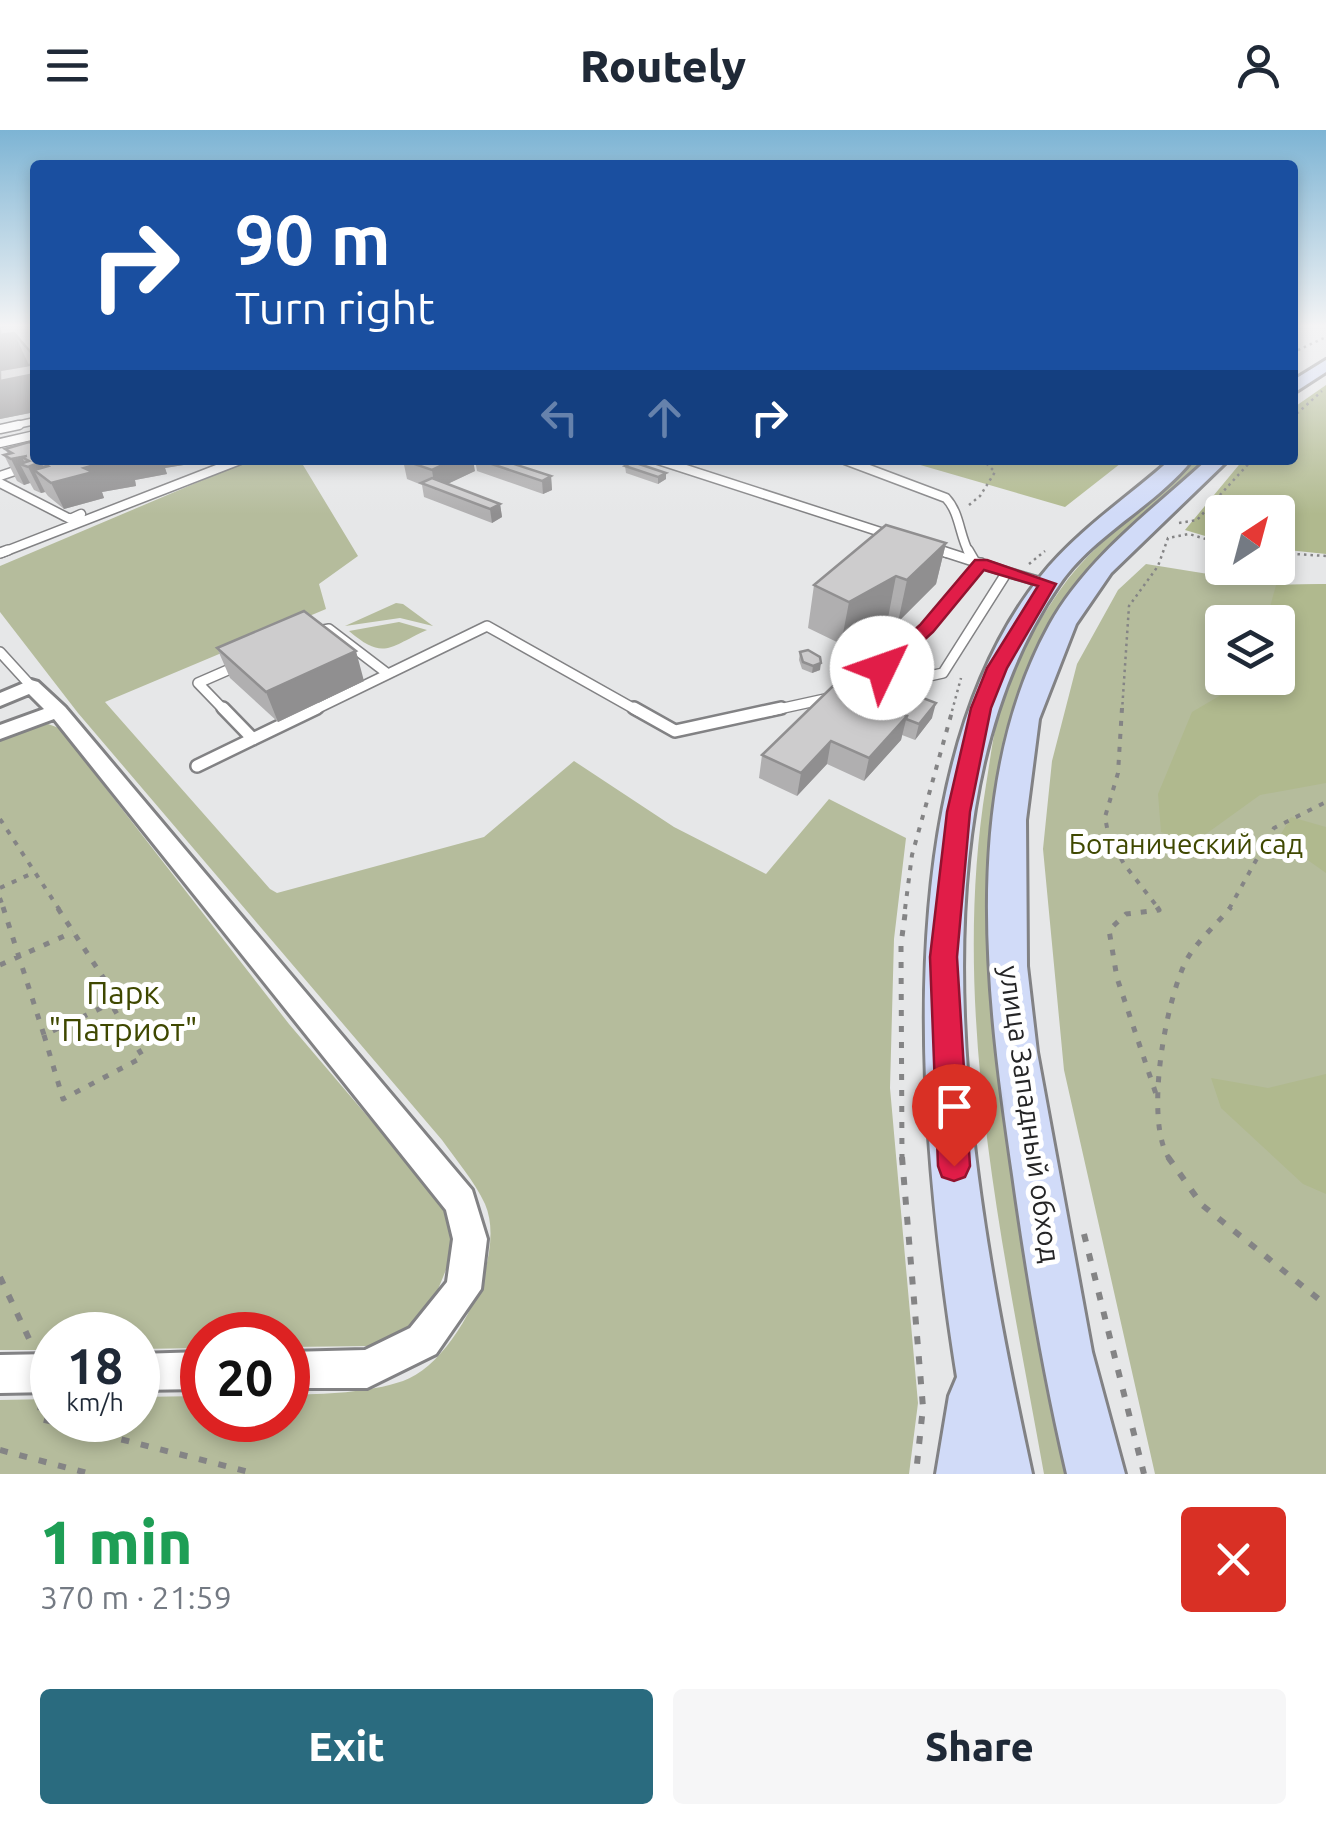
<!DOCTYPE html>
<html lang="en">
<head>
<meta charset="utf-8">
<style>
  :root { --surface:#fff; --page:#f6f6f7; --text:#1f2937; --muted:#747a83; --accent:#2a6b7f }
  body { margin:0; font-family:Ubuntu,sans-serif; background:var(--page); color:var(--text); height:100vh; display:flex; flex-direction:column; font-size:38px; white-space:nowrap }
  * { box-sizing:border-box; margin:0 }
  p { font-size:32px; color:var(--muted) }
  .icon { flex:none; width:55px; height:55px; fill:none; stroke:currentColor; stroke-width:2; stroke-linecap:round; stroke-linejoin:round }
  .map { position:relative; height:1344px; overflow:hidden }
  .drawer { display:flex; flex-direction:column; background:var(--surface); flex:1 }
  .drawer>* { flex:none }
  .hud { position:absolute; left:30px; top:30px; width:1268px; height:305px; border-radius:10px; box-shadow:0 5px 15px #0003; background:#1a4fa0; color:#fff; overflow:hidden }
  .needle { width:65px; rotate:36deg }
  .controls { position:absolute; left:1205px; top:365px; display:grid; gap:20px }
  .controls a { display:grid; place-items:center; width:90px; height:90px; border-radius:10px; background:var(--surface); box-shadow:0 5px 15px #0003; font-size:50px }
  .speed { position:absolute; left:30px; top:1182px; display:flex; gap:20px; font-size:50px; font-weight:700; text-align:center }
  .speed>* { display:grid; place-content:center; width:130px; height:130px; border-radius:50%; background:var(--surface); box-shadow:0 5px 15px #0003; line-height:1 }
  .speed small { font-size:25px; font-weight:400 }
  .speed .limit { border:15px solid #d22; background:#fff; color:#111 }
  .pin { position:absolute; display:grid; place-items:center; width:85px; height:85px; color:#fff; margin:-102px -42px; border-radius:50% 50% 50% 0; rotate:-45deg; box-shadow:0 0 10px #0007 }
  .pin .icon { rotate:45deg }
  .me { position:absolute; width:110px; margin:-55px; rotate:48deg; stroke-linejoin:round; filter:drop-shadow(0 0 8px #0008) }
  .turn { display:flex; align-items:center; gap:35px; height:210px; padding:0 40px; font-size:45px }
  .turn .icon { width:130px; height:130px; stroke-width:2.5 }
  .turn b { display:block; font-size:70px; line-height:85px }
  .lanes { display:flex; align-items:center; height:95px; padding:0 40px; background:#0003; justify-content:center; gap:50px; direction:ltr }
  .lanes .off { opacity:.35 }
  .round { display:grid; place-items:center; flex:none; width:105px; height:105px; border-radius:10px; background:var(--page) }
  .head { display:flex; align-items:center; justify-content:space-between; height:170px; padding:0 40px }
  h1 { font-size:60px; font-weight:800; line-height:75px; color:#1e9e55 }
  .cta { display:flex; gap:20px; margin-top:auto; padding:20px 40px }
  .cta a { flex:1; height:115px; border-radius:10px; background:var(--accent); color:#fff; font-size:40px; font-weight:800; line-height:115px; text-align:center }
  .cta a+a { background:var(--page); color:var(--text) }
  header { display:flex; justify-content:space-between; align-items:center; height:130px; padding:0 40px; background:var(--surface); font-size:45px; font-weight:800 }
  .map>svg:first-child { display:block }
  .green { fill:#b5bc9c; fill-rule:evenodd }
  .forest { fill:#b0b98e }
  .lines { fill:none; stroke-linecap:round; stroke-linejoin:round }
  .lane-far3-casing { stroke:#828284; stroke-width:9 }
  .lane-far2-casing { stroke:#828284; stroke-width:11 }
  .lane-far1-casing { stroke:#828284; stroke-width:12 }
  .lane-casing { stroke:#828284; stroke-width:16 }
  .street-casing { stroke:#828284; stroke-width:6 }
  .secondary-casing { stroke:#828284; stroke-width:6 }
  .path-far3 { stroke:#848485; stroke-width:2.5; stroke-dasharray:2.5 4; stroke-linecap:butt }
  .path-far2 { stroke:#848485; stroke-width:4; stroke-dasharray:5 8; stroke-linecap:butt }
  .path-far1 { stroke:#848485; stroke-width:5; stroke-dasharray:6 10; stroke-linecap:butt }
  .path { stroke:#848485; stroke-width:6; stroke-dasharray:8 12; stroke-linecap:butt }
  .lane-far3 { stroke:#fff; stroke-width:6 }
  .lane-far2 { stroke:#fff; stroke-width:8 }
  .lane-far1 { stroke:#fff; stroke-width:9 }
  .lane { stroke:#fff; stroke-width:11 }
  .street { fill:#fff; fill-rule:evenodd }
  .secondary { fill:#d1dbf8; fill-rule:evenodd }
  .wall { fill:#b0afb0 }
  .shaded-wall { fill:#908f90 }
  .building { fill:#cdcccd; stroke:#908f90; stroke-width:2.5 }
  .route { fill:#e11d48; stroke:#92132f; stroke-width:2.5 }
  .labels { text-anchor:middle; stroke-width:10; stroke-linejoin:round; paint-order:stroke }
  .park-label { font-size:28px; fill:#3f4800; stroke:#fff }
  .street-label { font-size:28px; fill:#252526; stroke:#fff }
  .near-park-label { font-size:32px; fill:#3f4800; stroke:#fff }
</style>
</head>
<body>
<header><svg class="icon" aria-label="menu" viewBox="0 0 24 24"><path d="M4 6h16M4 12h16M4 18h16"/></svg>Routely<svg class="icon" aria-label="person" viewBox="0 0 24 24"><circle cx="12" cy="8" r="4"/><path d="M4 21q1-7 8-7t8 7"/></svg></header>
<div class="map">
<svg width="1326" height="1344" viewBox="0 0 1326 1344">
  <rect width="100%" height="100%" fill="#e6e7e8"/>
  <path class="green" d="M 250,330 L 300,330 L 358,426 L 319,454 L 326,479 L 105,572 L 270,759 L 277,763 L 484,707 L 574,631 L 674,697 L 766,744 L 829,669 L 906,708 L 894,809 L 890,958 L 918,1273 L 909,1344 L 0,1344 L 0,1270 L 52,1269 L 52,1290 L 138,1290 L 138,1267 L 202,1266 L 202,1290 L 288,1290 L 288,1265 C 324,1264 368,1263 403,1251 C 455,1233 508,1126 485,1074 C 475,1052 456,1030 442,1010 L 78,583 L 0,482 L 0,436 Z
    M 1197,330 L 1206,330 C 1153,382 1093,424 1054,488 C 963,634 985,830 1006,992 C 1022,1110 1045,1227 1067,1344 L 1044,1344 C 1004,1120 949,882 986,655 C 990,631 993,605 999,581 C 1012,538 1035,496 1060,460 C 1096,408 1153,373 1197,330 Z
    M 1146,434 L 1276,455 L 1326,454 L 1326,1344 L 1155,1344 L 1064,940 L 1043,719 L 1052,631 L 1077,534 L 1118,460 ZM 1222,492 L 1278,492 L 1278,548 L 1222,548 Z
    M 396,473 L 403,474 L 433,496 L 400,488 L 345,496 Z
    M 399,492 L 427,500 C 389,517 384,531 349,501 Z
    M 48,594 L 59,598 L 289,894 L 454,1088 L 450,1130 L 432,1174 L 406,1199 L 370,1216 L 288,1217 L 288,1205 L 202,1205 L 202,1218 L 138,1219 L 138,1205 L 52,1205 L 52,1220 L 0,1220 L 0,608 Z"/>
  <path class="forest" d="M 1326,255 L 1326,424 L 1278,419 L 1278,382 L 1222,382 L 1222,411 L 1185,400 L 1243,330 L 1292,330 L 1293,278 Z
    M 903,330 L 1125,330 L 1065,377 Z
    M 1326,454 L 1326,653 L 1260,665 L 1192,714 L 1161,702 L 1158,664 L 1192,582 L 1250,548 L 1278,548 L 1278,492 L 1266,492 L 1276,455 Z
    M 1291,687 L 1326,697 L 1326,743 L 1278,709 Z
    M 1326,944 L 1326,1064 L 1303,1054 L 1221,978 L 1211,948 L 1268,958 Z"/>
  <g class="lines">
    <defs>
      <path id="lane-far3" d="M 8,297 L 35,291"/>
      <path id="lane-far2" d="M 0,299 L 19,295
        M 0,313 L 35,305
        M 658,330 L 893,406
        M 845,330 L 946,368 C 960,383 959,404 969,423
        M 0,346 L 47,330
        M 0,353 L 70,389 L 81,384
        M 930,417 L 947,423
        M 1,423 L 240,330"/>
      <path id="lane-far1" d="M 939,420 L 1007,442
        M 968,420 L 975,432
        M 0,423 L 8,420
        M 313,502 L 329,499 L 388,544
        M 0,522 L 31,556
        M 902,551 L 881,538 L 883,534 L 926,499 L 981,433
        M 225,581 L 198,553 L 237,536
        M 312,581 L 487,496 L 638,581
        M 770,581 L 943,543 L 1007,442 L 1048,454"/>
      <path id="lane" d="M 223,578 L 253,609
        M 634,578 L 675,601 L 781,578
        M 197,636 L 317,578"/>
      <path id="street" d="M 31,550 L 38,552 L 65,577 L 472,1060 L 487,1109 L 481,1159 L 436,1224 L 367,1258 L 288,1258 L 288,1222 L 365,1220 L 410,1198 L 447,1152 L 453,1109 L 446,1080 L 54,589 L 0,609 L 0,595 L 44,579 L 29,564 L 0,576 L 0,563 Z
        M 202,1222 L 202,1259 L 138,1260 L 138,1224 Z
        M 52,1224 L 52,1262 L 0,1263 L 0,1225 Z"/>
      <path id="secondary" d="M 1326,230 L 1326,242 L 1292,264 L 1292,251 Z
        M 1170,330 L 1192,330 C 1154,377 1094,404 1059,455 C 898,688 976,1085 1032,1344 L 936,1344 L 949,1266 L 957,1247 C 920,1012 883,644 1041,446 C 1077,401 1127,368 1170,330 Z
        M 1207,330 L 1228,330 L 1111,443 L 1076,494 L 1039,589 L 1026,690 L 1027,836 L 1037,922 L 1092,1222 L 1125,1344 L 1067,1344 C 1044,1245 1027,1146 1013,1045 C 987,868 960,658 1050,494 C 1087,428 1152,380 1207,330 Z"/>
    </defs>
    <use href="#lane-far3" class="lane-far3-casing"/>
    <use href="#lane-far2" class="lane-far2-casing"/>
    <use href="#lane-far1" class="lane-far1-casing"/>
    <use href="#lane" class="lane-casing"/>
    <use href="#street" class="street-casing"/>
    <use href="#secondary" class="secondary-casing"/>
    <path class="path-far3" d="M 1292,223 L 1326,207
      M 1292,288 L 1322,261
      M 969,375 L 980,366 L 995,342 L 983,330
      M 1179,393 L 1197,390 L 1252,330
      M 1278,423 L 1326,426
      M 1029,434 L 1045,421
      M 952,581 L 961,548
      M 1122,581 L 1129,476 L 1158,436 L 1168,408 L 1189,404 L 1222,414"/>
    <path class="path-far2" d="M 1122,578 L 1118,643 L 1105,687 L 1109,708 L 1124,734 L 1159,779
      M 0,689 L 59,779
      M 0,758 L 35,742
      M 0,768 L 4,779
      M 905,779 L 912,725 L 953,578
      M 1229,779 L 1274,698 L 1326,672"/>
    <path class="path-far1" d="M 3,777 L 44,905 L 118,870 L 57,777
      M 1157,777 L 1159,780 L 1126,784 L 1109,800 L 1117,848 L 1157,967
      M 0,835 L 73,802
      M 44,905 L 63,969 L 143,927 L 111,874
      M 902,1030 L 901,814 L 906,777
      M 1170,1030 C 1143,992 1166,870 1186,831 C 1196,812 1217,794 1231,777"/>
    <path class="path" d="M 902,1027 L 923,1277 L 916,1344
      M 1168,1027 L 1202,1075 L 1326,1175
      M 1084,1104 L 1144,1344
      M 0,1147 L 31,1213
      M 40,1272 L 41,1289 L 257,1344
      M 0,1320 L 91,1344"/>
    <use href="#lane-far3" class="lane-far3"/>
    <use href="#lane-far2" class="lane-far2"/>
    <use href="#lane-far1" class="lane-far1"/>
    <use href="#lane" class="lane"/>
    <use href="#street" class="street"/>
    <use href="#secondary" class="secondary"/>
  </g>
  <path class="wall" d="M 0,196 L 35,196 L 35,282 L 0,289 Z
    M 5,319 L 35,330 L 195,330 L 196,333 L 165,338 L 167,344 L 135,350 L 136,356 L 102,362 L 104,368 L 64,379 L 48,366 L 45,362 L 41,363 L 34,360 L 30,353 L 24,355 L 17,351 L 4,325 L 8,324 Z
    M 403,330 L 475,341 L 447,354 L 500,374 L 502,387 L 492,393 L 424,367 L 422,355 L 407,349 Z
    M 475,330 L 502,330 L 551,346 L 552,360 L 543,364 L 477,341 Z
    M 625,336 L 666,343 L 666,349 L 658,354 L 626,343 Z
    M 946,413 L 936,454 L 898,492 L 888,488 L 841,514 L 808,498 L 814,455 Z
    M 217,518 L 364,551 L 278,592 L 230,548 Z
    M 800,522 L 820,540 L 812,543 L 802,539 L 799,530 Z
    M 886,578 L 932,588 L 915,610 L 902,605 L 901,610 L 864,651 L 827,634 L 797,666 L 759,648 L 762,625 Z"/>
  <path class="shaded-wall" d="M 0,196 L 14,203 L 29,235 L 0,240 Z
    M 35,244 L 35,282 L 0,289 L 0,251 Z
    M 27,326 L 41,332 L 51,352 L 34,340 L 45,362 L 41,363 L 28,337 L 29,331 L 22,327 L 27,337 L 20,334 L 30,353 L 24,355 L 11,329 Z
    M 119,330 L 195,330 L 196,333 L 165,338 L 167,344 L 135,350 L 136,356 L 102,362 L 104,368 L 64,379 L 51,353 L 84,338 Z
    M 453,330 L 473,330 L 475,341 L 435,360 L 432,340 Z
    M 666,343 L 666,349 L 658,354 L 658,347 Z
    M 551,346 L 552,360 L 543,364 L 542,351 Z
    M 500,374 L 502,387 L 492,393 L 490,379 Z
    M 946,413 L 936,454 L 898,492 L 907,450 Z
    M 896,446 L 888,488 L 841,514 L 849,472 Z
    M 356,521 L 364,551 L 278,592 L 266,562 Z
    M 821,533 L 820,540 L 812,543 L 813,536 Z
    M 936,573 L 932,588 L 915,610 L 919,594 Z
    M 907,586 L 901,610 L 864,651 L 869,628 Z
    M 831,611 L 827,634 L 797,666 L 801,643 Z"/>
  <path class="building" d="M 4,196 L 35,196 L 35,227 L 14,203 L 0,205 L 0,197 Z
    M 35,234 L 35,244 L 0,251 L 0,240 Z
    M 29,312 L 35,315 L 35,330 L 125,330 L 91,336 L 84,338 L 93,342 L 51,353 L 34,340 L 48,336 L 41,332 L 28,337 L 20,334 L 29,331 L 22,327 L 27,326 L 11,329 L 4,325 L 12,323 L 5,319 Z
    M 403,330 L 453,330 L 432,340 Z
    M 480,330 L 502,330 L 551,346 L 542,351 Z
    M 633,332 L 666,343 L 658,347 L 625,336 Z
    M 432,348 L 500,374 L 490,379 L 421,353 Z
    M 886,395 L 946,413 L 907,450 L 896,446 L 849,472 L 814,455 Z
    M 304,481 L 356,521 L 266,562 L 217,518 Z
    M 808,520 L 820,527 L 821,533 L 813,536 L 803,532 L 800,522 Z
    M 833,556 L 907,586 L 869,628 L 831,611 L 801,643 L 762,625 Z
    M 902,560 L 936,573 L 919,594 L 906,589 L 907,586 L 886,578 Z"/>
  <linearGradient id="sky" x2="0" y2="1"><stop stop-color="#7db4d4"/><stop offset="0.51" stop-color="#f4f4f5"/><stop offset="1" stop-color="#f4f4f5" stop-opacity="0"/></linearGradient>
  <rect width="1326" height="384" fill="url(#sky)"/>
  <path class="route" d="M 975,430 L 987,430 L 1056,454 L 1007,538 L 991,578 L 970,682 L 957,827 L 970,1036 L 965,1047 L 954,1051 L 942,1047 L 938,1036 L 930,827 L 947,682 L 971,578 L 987,538 L 1038,456 L 984,440 L 933,502 L 888,543 L 875,543 L 872,538 L 920,495 Z"/>
  <g class="labels">
    <g class="park-label">
      <text x="1186" y="724">Ботанический сад</text>
    </g>
    <g class="street-label">
      <text transform="translate(1030 984) rotate(82)" y="10">улица Западный обход</text>
    </g>
    <g class="near-park-label">
      <text x="123" y="874">Парк<tspan x="123" dy="37">"Патриот"</tspan></text>
    </g>
  </g>
</svg>
<div class="controls">
<a><svg class="needle" viewBox="-14 -14 28 28"><path d="M0-13l5 13h-10z" fill="#e53935"/><path d="M0 13l5-13h-10z" fill="#747a83"/></svg></a>
<a><svg class="icon" aria-label="layers" viewBox="0 0 24 24"><path d="M12 4l9 5-9 5-9-5zM3 14l9 5 9-5"/></svg></a>
</div>
<div class="speed"><div>18<small>km/h</small></div><div class="limit">20</div></div>
<div class="pin" style="left:954px;top:1036px;background:#d93025"><svg class="icon" aria-label="arrive" viewBox="0 0 24 24"><path d="M6 21V4h12l-3 4 3 4H6"/></svg></div>
<svg class="me" style="left:882px;top:538px" viewBox="-20 -20 40 40"><circle r="19" fill="#fff"/><path d="M0-13L10 11 0 6-10 11z" fill="#e11d48"/></svg>
<div class="hud">
<div class="turn"><svg class="icon" aria-label="right" viewBox="0 0 24 24"><path d="M7 20v-9h11M14 6l5 5-5 5"/></svg><div><b>90 m</b>Turn right</div></div>
<div class="lanes"><svg class="icon off" aria-label="left" viewBox="0 0 24 24"><path d="M17 20v-9H6M10 6l-5 5 5 5"/></svg><svg class="icon off" aria-label="ahead" viewBox="0 0 24 24"><path d="M12 20V5M6 11l6-6 6 6"/></svg><svg class="icon" aria-label="right" viewBox="0 0 24 24"><path d="M7 20v-9h11M14 6l5 5-5 5"/></svg></div>
</div>
</div>
<section class="drawer">
<div class="head"><div><h1>1 min</h1><p>370 m · 21:59</p></div><a class="round" style="background:#d93025;color:#fff"><svg class="icon" aria-label="close" viewBox="0 0 24 24"><path d="M6 6l12 12M18 6L6 18"/></svg></a></div>
<div class="cta"><a>Exit</a><a>Share</a></div>
</section>
</body>
</html>
